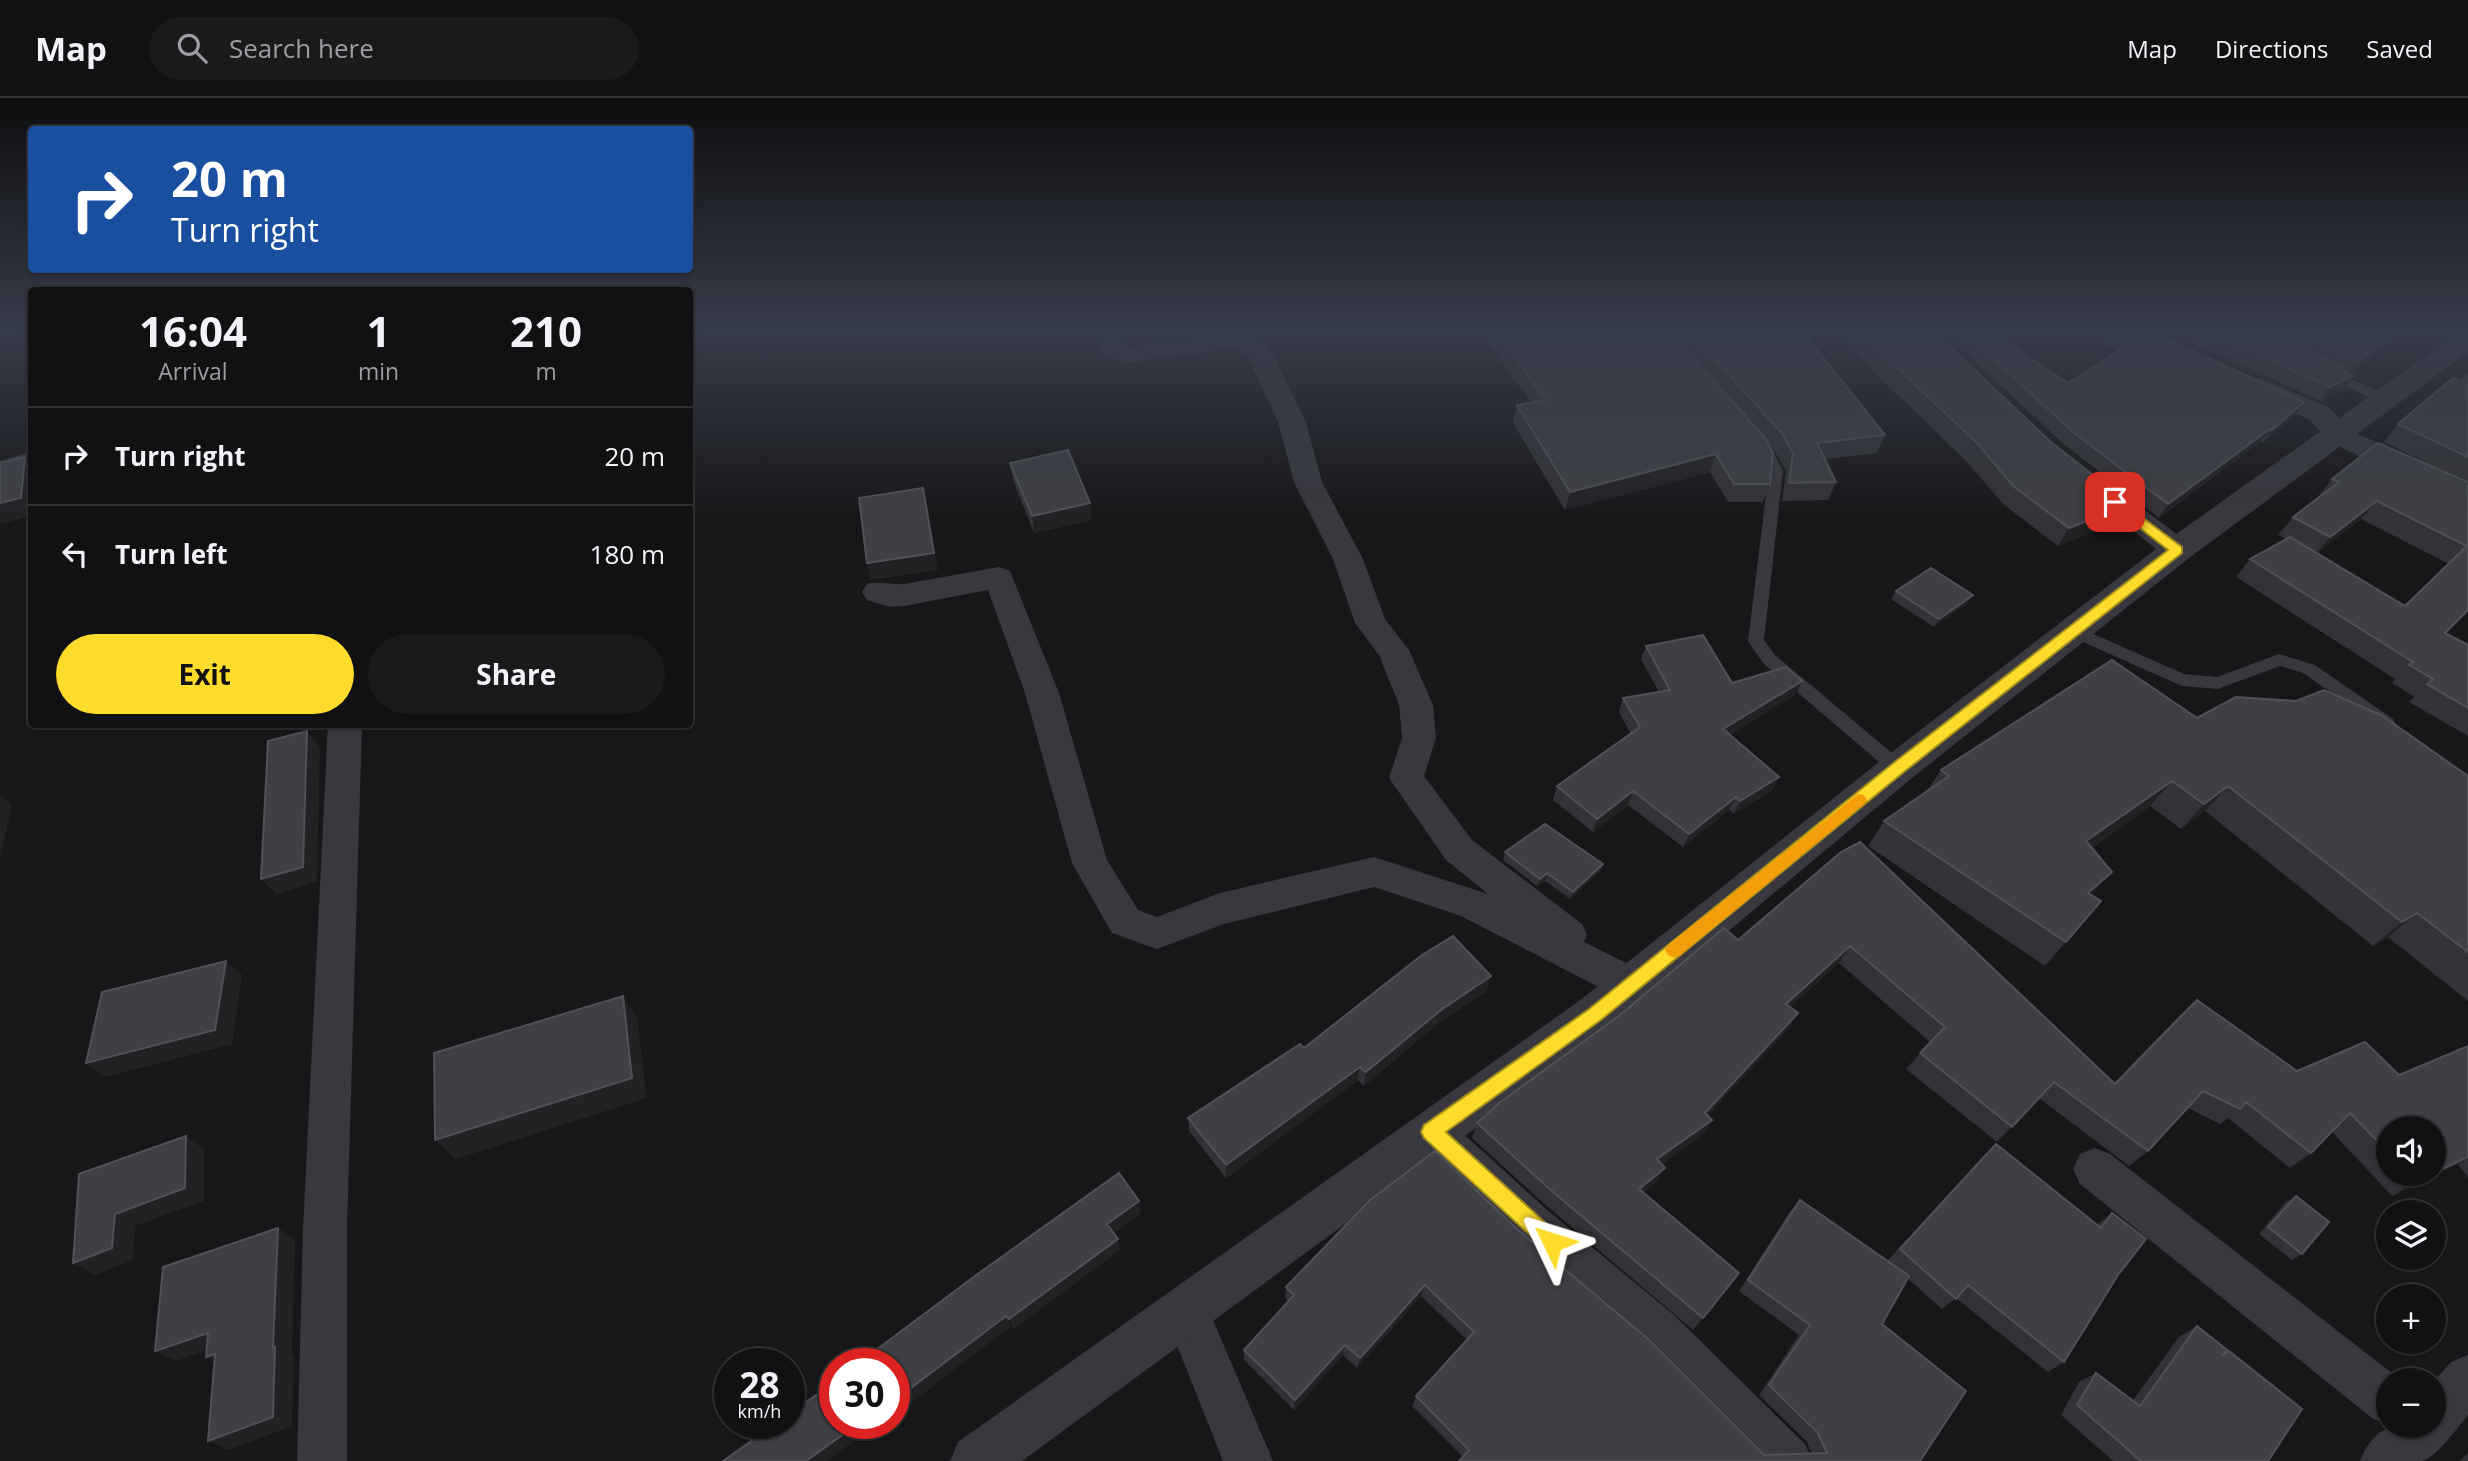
<!DOCTYPE html>
<html lang="en">
<head>
<meta charset="utf-8">
<style>
  :root { --surface:#111113; --page:#1a1a1c; --text:#f1f3f6; --muted:#9c9da0; --line:#303133; --accent:#fddc2b }
  body { margin:0; font-family:"Open Sans",sans-serif; background:var(--page); color:var(--text); height:100vh; display:flex; flex-direction:column; font-size:26px; white-space:nowrap }
  * { box-sizing:border-box; margin:0 }
  p { font-size:23px; color:var(--muted) }
  .icon { flex:none; width:38px; height:38px; fill:none; stroke:currentColor; stroke-width:2; stroke-linecap:round; stroke-linejoin:round }
  .map { position:relative; flex:1; overflow:hidden }
  .side { position:absolute; left:28px; top:189px; width:665px; height:441px; display:flex; flex-direction:column; background:var(--surface); border-radius:7px; box-shadow:0 2px 5px #0004,0 0 0 2px var(--line) }
  .side>* { flex:none }
  .top-card { position:absolute; left:28px; top:28px; width:665px; height:147px; border-radius:7px; box-shadow:0 2px 5px #0004,0 0 0 2px var(--line); background:#1a4fa0; color:#fff; overflow:hidden }
  .controls { position:absolute; left:2376px; top:1018px; display:grid; gap:14px }
  .controls a { display:grid; place-items:center; width:70px; height:70px; border-radius:50%; background:var(--surface); box-shadow:0 2px 5px #0004,0 0 0 2px var(--line); font-size:35px }
  .speed { position:absolute; left:714px; top:1250px; display:flex; gap:14px; font-size:35px; font-weight:700; text-align:center }
  .speed>* { display:grid; place-content:center; width:91px; height:91px; border-radius:50%; background:var(--surface); box-shadow:0 2px 5px #0004,0 0 0 2px var(--line); line-height:1 }
  .speed small { font-size:18px; font-weight:400 }
  .speed .limit { border:10px solid #d22; background:#fff; color:#111 }
  .pin { position:absolute; display:grid; place-items:center; width:60px; height:60px; color:#fff; margin:-30px; border-radius:14px; box-shadow:0 4px 10px #0006 }
  .me { position:absolute; width:77px; margin:-38px; rotate:311deg; stroke-linejoin:round; filter:drop-shadow(0 0 5px #0008) }
  .turn { display:flex; align-items:center; gap:24px; height:147px; padding:0 28px; font-size:32px }
  .turn .icon { width:91px; height:91px; stroke-width:2.5 }
  .turn b { display:block; font-size:49px; line-height:60px }
  .eta { display:flex; justify-content:space-evenly; align-items:center; height:119px; text-align:center }
  .eta b { font-size:42px; font-weight:700; line-height:49px }
  .action { display:flex; gap:14px; margin-top:auto; padding:14px 28px }
  .action a { flex:1; height:80px; border-radius:42px; background:var(--accent); color:#111; font-size:28px; font-weight:700; line-height:80px; text-align:center }
  .action a+a { background:var(--page); color:var(--text) }
  ul { padding:0; list-style:none }
  li { display:flex; align-items:center; gap:21px; height:98px; padding:0 28px; border-top:2px solid var(--line) }
  li div { flex:1 }
  li b { display:block; font-size:26px }
  li em { font-style:normal }
  header { display:flex; align-items:center; gap:42px; box-sizing:border-box; height:98px; padding:0 35px; background:var(--surface); border-bottom:2px solid var(--line) }
  header strong { font-size:33px }
  nav { display:flex; gap:38px; margin-inline-start:auto; font-size:24px }
  .search { width:490px; height:63px; background:var(--page); display:flex; align-items:center; gap:18px; box-sizing:border-box; padding:0 24px; border-radius:38px; color:var(--muted); font-size:26px }
  .map>svg:first-child { display:block }
  .lines { fill:none; stroke-linecap:round; stroke-linejoin:round }
  .service { fill:#38383e; fill-rule:evenodd }
  .minor { fill:#38383e; fill-rule:evenodd }
  .tertiary { fill:#38383e; fill-rule:evenodd }
  .wall { fill:#333337; fill-rule:evenodd }
  .shaded-wall { fill:#222225 }
  .building { fill:#3f4045; stroke:#505157; stroke-width:2 }
  .route { fill:#fddc2b; stroke:#a48f1c; stroke-width:2 }
  .slow { fill:#f59e0b }
</style>
</head>
<body>
<header>
<strong>Map</strong>
<div class="search"><svg class="icon" aria-label="search" viewBox="0 0 24 24"><circle cx="10" cy="10" r="6"/><path d="M15 15l6 6"/></svg>Search here</div>
<nav><a>Map</a><a>Directions</a><a>Saved</a></nav>
</header>
<div class="map">
<svg width="2468" height="1363" viewBox="0 0 2468 1363">
  <rect width="100%" height="100%" fill="#171719"/>
  <g class="lines">
    <path class="service" d="M 2329,270 L 2390,299 L 2392,302 L 2390,305 L 2380,305 L 2324,277 L 2324,271 Z
      M 1758,341 C 1771,345 1777,361 1783,373 L 1764,542 L 1775,557 L 1904,665 L 1907,670 L 1904,675 L 1892,675 L 1763,565 L 1748,543 L 1769,373 L 1751,345 Z
      M 2073,527 L 2184,576 L 2217,579 L 2279,556 L 2315,567 L 2393,621 L 2395,625 L 2393,629 L 2381,629 L 2303,575 L 2280,568 L 2218,591 L 2182,588 L 2067,537 L 2065,533 L 2067,529 Z"/>
    <path class="minor" d="M 1118,229 L 1124,246 L 1130,249 L 1239,234 L 1267,245 L 1306,324 L 1322,384 L 1363,461 L 1385,521 L 1409,552 L 1433,607 L 1436,640 L 1424,678 L 1472,742 L 1582,826 L 1587,837 L 1584,844 L 1646,875 L 1652,887 L 1646,899 L 1632,904 L 1618,899 L 1461,818 L 1374,789 L 1224,826 L 1157,851 L 1112,835 L 1072,765 L 1025,595 L 988,492 L 904,508 L 890,509 L 867,502 L 862,494 L 867,486 C 880,483 891,487 904,486 L 999,469 L 1010,473 L 1059,595 L 1107,762 L 1138,812 L 1157,819 L 1220,795 L 1374,759 L 1488,796 L 1446,762 L 1389,680 L 1402,640 L 1399,607 L 1379,557 L 1355,525 L 1333,461 L 1294,384 L 1278,324 L 1247,256 L 1236,250 L 1127,265 L 1104,257 L 1093,230 Z
      M 2260,280 L 2330,310 L 2348,331 L 2468,388 L 2468,409 L 2328,343 L 2310,322 L 2251,294 L 2247,288 L 2251,282 Z
      M 32,353 L 32,372 L 0,382 L 0,363 Z
      M 2089,374 L 2099,377 L 2188,445 L 2192,452 L 2188,459 L 2177,462 L 2166,459 L 2079,389 L 2075,383 L 2079,377 Z
      M 328,626 L 362,626 L 347,1131 L 347,1363 L 297,1363 L 303,1131 Z
      M 1431,1014 L 1446,1020 L 1546,1111 L 1674,1217 L 1805,1346 L 1813,1363 L 1753,1363 L 1642,1249 L 1514,1141 L 1416,1048 L 1410,1034 L 1416,1020 Z
      M 2095,1050 L 2110,1056 L 2402,1283 L 2389,1283 L 2389,1327 L 2372,1320 L 2080,1086 L 2073,1071 L 2080,1056 Z
      M 1186,1189 L 1202,1196 L 1273,1363 L 1223,1363 L 1163,1212 L 1170,1196 Z
      M 2468,1257 L 2468,1317 C 2458,1329 2436,1360 2422,1363 C 2403,1363 2379,1363 2360,1363 C 2377,1322 2396,1328 2434,1328 L 2434,1283 L 2451,1264 Z"/>
    <path class="tertiary" d="M 2468,232 L 2468,254 L 2189,460 L 1912,680 L 1611,931 L 1022,1363 L 950,1363 L 958,1344 L 1579,903 L 1884,660 L 2165,444 L 2458,235 Z"/>
  </g>
  <path class="wall" d="M 1477,229 L 1799,229 L 1885,337 L 1877,355 L 1825,361 L 1836,384 L 1828,402 L 1782,403 L 1786,373 L 1774,352 L 1767,343 L 1770,386 L 1763,404 L 1728,404 L 1710,374 L 1565,412 L 1513,325 L 1517,307 L 1531,305 Z
    M 1828,229 L 1929,229 L 2052,345 L 2130,406 L 2118,424 L 2058,448 L 2003,406 L 1969,366 Z
    M 1938,229 L 1984,229 L 2068,285 L 2119,253 L 2074,229 L 2141,229 L 2294,318 L 2263,345 L 2260,344 L 2159,420 L 2065,347 Z
    M 2158,229 L 2421,229 L 2402,239 L 2348,276 L 2343,292 L 2321,303 Z
    M 2468,278 L 2468,513 L 2446,535 L 2468,547 L 2468,638 L 2409,604 L 2415,599 L 2392,585 L 2395,581 L 2236,479 L 2250,461 L 2286,441 L 2278,437 L 2293,419 L 2318,399 L 2332,381 L 2449,376 L 2384,344 L 2398,326 ZM 2361,421 L 2449,466 L 2405,508 L 2317,455 Z
    M 1010,365 L 1090,405 L 1091,422 L 1034,435 L 1013,382 Z
    M 1896,493 L 1968,505 L 1934,529 L 1891,501 Z
    M 1646,548 L 1732,585 L 1802,583 L 1796,596 L 1729,637 L 1779,679 L 1772,692 L 1734,716 L 1729,712 L 1683,749 L 1628,707 L 1593,734 L 1553,702 L 1557,688 L 1631,636 L 1619,614 L 1623,600 L 1659,594 L 1641,561 Z
    M 2197,620 L 2468,678 L 2468,903 L 2388,839 L 2373,848 L 2205,713 L 2181,731 L 2150,708 L 2092,750 L 2091,798 L 2101,803 L 2045,868 L 1868,748 L 1884,723 L 1927,693 L 1941,672 Z
    M 1505,754 L 1603,766 L 1600,774 L 1570,801 L 1545,783 L 1537,788 L 1503,762 Z
    M 1841,754 L 2114,985 L 2179,918 L 2197,902 L 2297,973 L 2399,977 L 2468,948 L 2468,1080 L 2458,1066 L 2392,1098 L 2332,1034 L 2311,1055 L 2290,1070 L 2228,1020 L 2220,1026 L 2188,1010 L 2148,1053 L 2129,1068 L 2039,1000 L 1997,1044 L 1906,971 L 1930,944 L 1839,865 L 1790,909 L 1798,915 L 1788,931 L 1708,1017 L 1712,1022 L 1703,1037 L 1662,1066 L 1665,1070 L 1656,1084 L 1643,1094 L 1739,1175 L 1693,1232 L 1548,1109 L 1472,1040 L 1477,1025 L 1738,842 ZM 2389,1031 L 2434,1076 L 2389,1076 Z
    M 1487,893 L 1437,926 L 1364,988 L 1358,982 L 1226,1080 L 1189,1033 L 1188,1020 L 1304,950 Z
    M 1996,1046 L 2097,1127 L 2112,1115 L 2118,1177 L 2064,1264 L 2048,1274 L 1956,1200 L 1942,1211 L 1907,1180 L 1882,1226 L 1920,1363 L 1463,1359 L 1412,1308 L 1416,1298 L 1467,1242 L 1421,1198 L 1357,1270 L 1343,1257 L 1294,1312 L 1244,1262 L 1244,1252 L 1289,1203 L 1285,1200 L 1286,1189 L 1517,1131 L 1764,1357 L 1812,1356 L 1807,1344 L 1759,1297 L 1799,1237 L 1739,1193 L 1789,1115 L 1800,1102 L 1888,1162 L 1982,1059 Z
    M 2296,1098 L 2302,1156 L 2292,1162 L 2259,1136 L 2286,1104 Z
    M 2197,1228 L 2223,1257 L 2268,1363 L 2113,1363 L 2061,1317 L 2079,1284 L 2096,1275 L 2133,1302 L 2179,1239 Z
    M 2468,1356 L 2468,1363 L 2460,1363 Z"/>
  <path class="shaded-wall" d="M 2407,229 L 2421,229 L 2402,239 L 2347,276 L 2357,263 Z
    M 2353,278 L 2343,292 L 2321,303 L 2330,289 Z
    M 2304,304 L 2294,318 L 2263,345 L 2272,332 Z
    M 2270,331 L 2260,344 L 2159,420 L 2168,406 Z
    M 1716,356 L 1710,374 L 1565,412 L 1570,394 Z
    M 25,359 L 32,367 L 32,418 L 0,426 L 0,405 Z
    M 923,390 L 938,472 L 871,482 L 867,465 Z
    M 2377,403 L 2361,421 L 2315,457 L 2330,439 Z
    M 1090,405 L 1091,422 L 1034,435 L 1032,418 Z
    M 2130,406 L 2118,424 L 2058,448 L 2069,430 Z
    M 1973,497 L 1968,505 L 1934,529 L 1939,521 Z
    M 1802,583 L 1796,596 L 1717,645 L 1723,631 Z
    M 307,633 L 320,649 L 317,784 L 276,796 L 261,781 Z
    M 1779,679 L 1772,692 L 1734,716 L 1740,703 Z
    M 2172,683 L 2150,708 L 2066,768 L 2086,743 Z
    M 2228,688 L 2205,713 L 2181,731 L 2204,706 Z
    M 1633,693 L 1628,707 L 1593,734 L 1597,721 Z
    M 0,697 L 12,707 L 0,759 Z
    M 1736,699 L 1729,712 L 1683,749 L 1689,736 Z
    M 1603,766 L 1600,774 L 1570,801 L 1573,794 Z
    M 2112,774 L 2091,798 L 2088,795 Z
    M 1547,775 L 1545,783 L 1537,788 L 1540,781 Z
    M 2417,815 L 2388,839 L 2373,848 L 2402,824 Z
    M 1850,848 L 1839,865 L 1776,922 L 1786,906 Z
    M 226,863 L 242,877 L 232,946 L 105,979 L 86,965 Z
    M 1491,878 L 1487,893 L 1437,926 L 1364,988 L 1366,974 L 1441,912 Z
    M 623,898 L 637,919 L 647,1000 L 456,1061 L 435,1042 Z
    M 1798,915 L 1788,931 L 1696,1030 L 1705,1015 Z
    M 1360,969 L 1358,982 L 1226,1080 L 1226,1067 Z
    M 1712,1022 L 1703,1037 L 1648,1076 L 1657,1061 Z
    M 186,1038 L 204,1051 L 204,1103 L 135,1128 L 133,1162 L 95,1177 L 73,1165 L 115,1116 Z
    M 2468,1059 L 2468,1060 L 2458,1066 L 2392,1098 L 2416,1083 L 2431,1076 L 2434,1076 L 2434,1075 Z
    M 1665,1070 L 1656,1084 L 1631,1105 L 1639,1091 Z
    M 1139,1103 L 1141,1115 L 1110,1138 L 1107,1126 Z
    M 278,1130 L 295,1142 L 292,1258 L 294,1260 L 292,1328 L 229,1352 L 208,1343 L 273,1250 Z
    M 1118,1141 L 1120,1152 L 1013,1232 L 1009,1221 Z
    M 1425,1187 L 1421,1198 L 1357,1270 L 1360,1260 Z
    M 1006,1218 L 1011,1228 L 902,1312 L 900,1309 L 894,1314 L 894,1301 Z
    M 208,1235 L 228,1245 L 176,1263 L 155,1253 Z
    M 1345,1247 L 1343,1257 L 1294,1312 L 1295,1302 Z
    M 215,1256 L 226,1270 L 206,1259 Z
    M 859,1325 L 879,1325 L 827,1363 L 806,1363 Z"/>
  <path class="building" d="M 1493,229 L 1666,229 L 1766,341 L 1773,355 L 1770,386 L 1734,386 L 1716,356 L 1570,394 L 1517,307 L 1546,302 Z
    M 1685,229 L 1799,229 L 1885,337 L 1817,345 L 1836,384 L 1789,385 L 1793,355 L 1781,334 Z
    M 1854,229 L 1929,229 L 2052,345 L 2130,406 L 2069,430 L 2013,388 L 1979,347 Z
    M 1958,229 L 1984,229 L 2068,285 L 2134,243 L 2107,229 L 2141,229 L 2304,304 L 2272,332 L 2270,331 L 2168,406 L 2073,334 Z
    M 2196,229 L 2262,229 L 2344,271 L 2342,273 L 2353,278 L 2330,289 Z
    M 2290,229 L 2407,229 L 2357,263 Z
    M 2468,278 L 2468,359 L 2398,326 L 2453,280 L 2460,283 Z
    M 2378,345 L 2468,384 L 2468,512 L 2445,535 L 2468,547 L 2468,610 L 2427,586 L 2433,581 L 2409,567 L 2413,564 L 2250,461 L 2290,439 L 2405,508 L 2467,448 L 2377,403 L 2330,439 L 2293,419 L 2339,384 L 2332,381 Z
    M 1068,352 L 1090,405 L 1032,418 L 1010,365 Z
    M 25,359 L 21,400 L 0,405 L 0,365 Z
    M 923,390 L 934,455 L 867,465 L 859,400 Z
    M 1931,470 L 1973,497 L 1939,521 L 1896,493 Z
    M 1703,537 L 1732,585 L 1786,569 L 1802,583 L 1723,631 L 1779,679 L 1740,703 L 1736,699 L 1689,736 L 1633,693 L 1597,721 L 1557,688 L 1640,629 L 1623,600 L 1670,592 L 1646,548 Z
    M 2112,562 L 2197,620 L 2236,599 L 2296,603 L 2324,592 L 2381,617 L 2468,678 L 2468,854 L 2417,815 L 2402,824 L 2228,688 L 2204,706 L 2172,683 L 2086,743 L 2112,774 L 2088,795 L 2101,803 L 2066,844 L 1884,723 L 1949,678 L 1941,672 Z
    M 307,633 L 303,769 L 261,781 L 268,643 Z
    M 1545,726 L 1603,766 L 1573,794 L 1547,775 L 1540,781 L 1505,754 Z
    M 1860,744 L 2115,986 L 2197,902 L 2297,973 L 2365,944 L 2399,977 L 2468,948 L 2468,1059 L 2434,1075 L 2434,1031 L 2389,1031 L 2389,1055 L 2350,1015 L 2311,1055 L 2246,1004 L 2240,1011 L 2203,993 L 2148,1053 L 2054,984 L 2012,1029 L 1920,955 L 1945,929 L 1850,848 L 1786,906 L 1798,915 L 1705,1015 L 1712,1022 L 1657,1061 L 1665,1070 L 1639,1091 L 1739,1175 L 1703,1220 L 1554,1095 L 1477,1025 L 1498,1006 L 1620,917 L 1724,830 L 1738,842 L 1841,754 Z
    M 1453,838 L 1491,878 L 1441,912 L 1366,974 L 1360,969 L 1226,1067 L 1188,1020 L 1300,946 L 1304,950 L 1422,857 Z
    M 226,863 L 215,932 L 86,965 L 102,894 Z
    M 623,898 L 632,980 L 435,1042 L 434,955 Z
    M 186,1038 L 185,1090 L 115,1116 L 112,1150 L 73,1165 L 79,1076 Z
    M 1996,1046 L 2101,1130 L 2112,1115 L 2146,1141 L 2118,1177 L 2064,1264 L 1968,1187 L 1956,1201 L 1900,1151 Z
    M 1435,1053 L 1517,1131 L 1648,1241 L 1764,1357 L 1827,1355 L 1818,1335 L 1769,1287 L 1810,1227 L 1748,1182 L 1800,1102 L 1909,1178 L 1882,1226 L 1966,1293 L 1920,1363 L 1459,1363 L 1469,1352 L 1416,1298 L 1474,1234 L 1425,1187 L 1360,1260 L 1345,1247 L 1295,1302 L 1244,1252 L 1294,1197 L 1286,1189 L 1370,1102 Z
    M 1119,1075 L 1139,1103 L 1107,1126 L 1118,1141 L 1009,1221 L 1006,1218 L 895,1302 L 894,1265 L 861,1265 L 869,1260 L 868,1258 L 979,1175 Z
    M 2410,1076 L 2431,1076 L 2416,1083 Z
    M 2296,1098 L 2329,1124 L 2302,1156 L 2268,1129 Z
    M 278,1130 L 273,1250 L 275,1249 L 273,1319 L 208,1343 L 215,1256 L 206,1259 L 208,1235 L 155,1253 L 163,1169 Z
    M 2197,1228 L 2227,1252 L 2222,1258 L 2229,1253 L 2302,1311 L 2268,1363 L 2141,1363 L 2077,1307 L 2096,1275 L 2140,1308 Z
    M 835,1284 L 835,1325 L 859,1325 L 806,1363 L 723,1363 L 777,1325 L 789,1325 L 789,1316 Z"/>
  <linearGradient id="sky" x2="0" y2="1"><stop stop-color="#0d0d0e"/><stop offset="0.55" stop-color="#363c49"/><stop offset="1" stop-color="#363c49" stop-opacity="0"/></linearGradient>
  <rect width="2468" height="420" fill="url(#sky)"/>
  <path class="route" d="M 2115,399 L 2182,449 L 2182,455 L 1904,674 L 1601,922 L 1446,1034 L 1559,1137 L 1562,1144 L 1559,1151 L 1552,1154 L 1545,1151 L 1424,1040 L 1421,1034 L 1424,1027 L 1589,911 L 1892,666 L 2168,452 L 2110,407 L 2108,404 Z"/>
  <path class="slow" d="M 1858,696 L 1864,697 L 1867,702 L 1864,706 L 1680,857 L 1674,860 L 1668,857 L 1665,852 L 1668,847 Z"/>
</svg>
<div class="controls">
<a><svg class="icon" aria-label="sound" viewBox="0 0 24 24"><path d="M4 9h4l5-4v14l-5-4H4zM17 9q2 3 0 6"/></svg></a>
<a><svg class="icon" aria-label="layers" viewBox="0 0 24 24"><path d="M12 4l9 5-9 5-9-5zM3 14l9 5 9-5"/></svg></a>
<a>+</a>
<a>−</a>
</div>
<div class="speed"><div>28<small>km/h</small></div><div class="limit">30</div></div>
<div class="pin" style="left:2115px;top:404px;background:#d93025"><svg class="icon" aria-label="arrive" viewBox="0 0 24 24"><path d="M6 21V4h12l-3 4 3 4H6"/></svg></div>
<svg class="me" style="left:1552px;top:1144px" viewBox="-20 -20 40 40"><path d="M0-17L14 15 0 8-14 15z" fill="#fddc2b" stroke="#fff" stroke-width="4"/></svg>
<div class="top-card">
<div class="turn"><svg class="icon" aria-label="right" viewBox="0 0 24 24"><path d="M7 20v-9h11M14 6l5 5-5 5"/></svg><div><b>20 m</b>Turn right</div></div>
</div>
<section class="side">
<div class="eta">
<div><b>16:04</b><p>Arrival</p></div>
<div><b>1</b><p>min</p></div>
<div><b>210</b><p>m</p></div>
</div>
<ul>
<li><svg class="icon" aria-label="right" viewBox="0 0 24 24"><path d="M7 20v-9h11M14 6l5 5-5 5"/></svg><div><b>Turn right</b></div><em>20 m</em></li>
<li><svg class="icon" aria-label="left" viewBox="0 0 24 24"><path d="M17 20v-9H6M10 6l-5 5 5 5"/></svg><div><b>Turn left</b></div><em>180 m</em></li>
</ul>
<div class="action"><a>Exit</a><a>Share</a></div>
</section>
</div>
</body>
</html>
